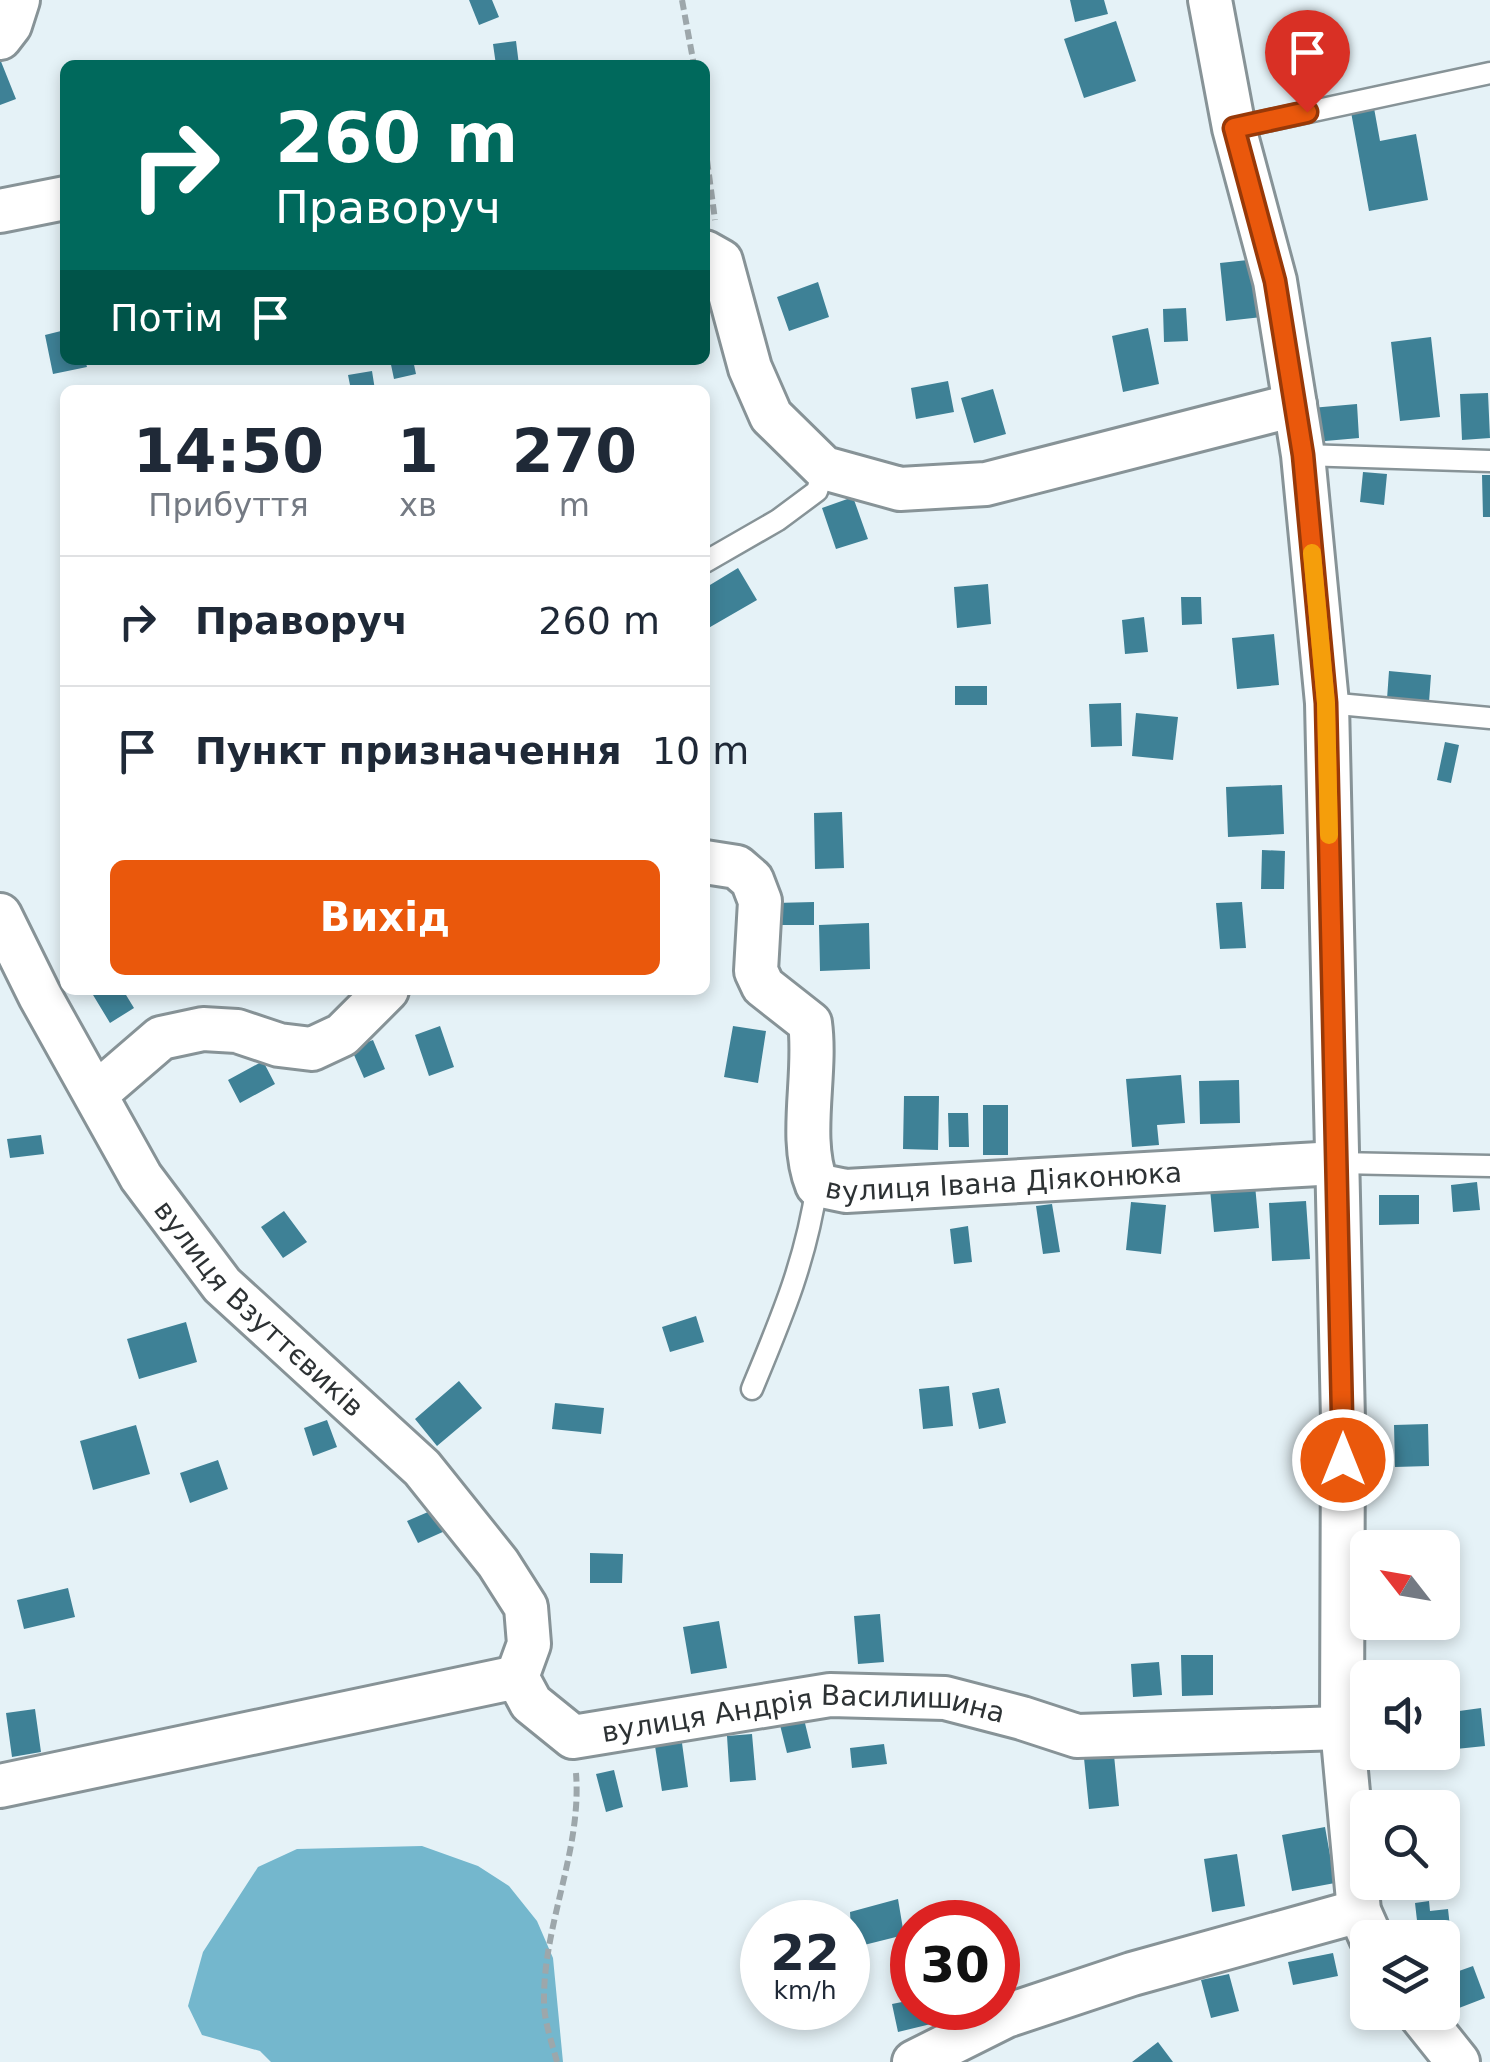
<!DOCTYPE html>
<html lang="uk">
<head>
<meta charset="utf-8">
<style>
  :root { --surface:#fff; --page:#f6f6f7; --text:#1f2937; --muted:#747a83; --line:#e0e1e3; --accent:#ea580c }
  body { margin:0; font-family:"DejaVu Sans",sans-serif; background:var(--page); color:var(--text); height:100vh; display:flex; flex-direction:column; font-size:38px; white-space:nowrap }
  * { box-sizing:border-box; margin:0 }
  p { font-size:32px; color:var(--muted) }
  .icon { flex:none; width:55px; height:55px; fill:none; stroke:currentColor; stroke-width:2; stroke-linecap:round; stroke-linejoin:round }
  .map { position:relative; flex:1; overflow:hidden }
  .panel { position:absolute; left:60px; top:385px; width:650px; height:610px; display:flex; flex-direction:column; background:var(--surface); border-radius:15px; box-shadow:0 5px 15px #0003 }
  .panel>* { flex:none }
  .banner { position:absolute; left:60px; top:60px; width:650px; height:305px; border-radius:15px; box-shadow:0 5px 15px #0003; background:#00695c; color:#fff; overflow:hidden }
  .needle { width:65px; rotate:301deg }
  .fabs { position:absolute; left:1350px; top:1530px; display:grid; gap:20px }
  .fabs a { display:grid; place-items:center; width:110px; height:110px; border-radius:15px; background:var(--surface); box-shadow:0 5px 15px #0003; font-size:50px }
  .speed { position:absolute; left:740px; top:1900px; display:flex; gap:20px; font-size:50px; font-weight:700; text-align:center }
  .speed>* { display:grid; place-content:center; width:130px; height:130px; border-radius:50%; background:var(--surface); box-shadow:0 5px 15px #0003; line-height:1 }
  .speed small { font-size:25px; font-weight:400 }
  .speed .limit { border:15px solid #d22; background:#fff; color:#111 }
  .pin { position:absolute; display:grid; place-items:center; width:85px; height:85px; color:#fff; margin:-102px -42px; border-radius:50% 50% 50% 0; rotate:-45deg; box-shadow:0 0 10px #0007 }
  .pin .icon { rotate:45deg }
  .me { position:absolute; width:110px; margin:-55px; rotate:0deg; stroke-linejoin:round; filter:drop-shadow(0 0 8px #0008) }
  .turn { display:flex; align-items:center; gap:35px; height:210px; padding:0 50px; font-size:45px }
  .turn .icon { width:130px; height:130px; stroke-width:2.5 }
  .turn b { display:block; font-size:70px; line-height:85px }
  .then { display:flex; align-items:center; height:95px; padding:0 50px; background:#0003; gap:20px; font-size:38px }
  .eta { display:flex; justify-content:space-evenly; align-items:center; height:170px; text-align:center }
  .eta b { font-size:60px; font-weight:600; line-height:70px }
  .action { display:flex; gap:20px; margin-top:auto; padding:20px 50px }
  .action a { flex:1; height:115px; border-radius:15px; background:var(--accent); color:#fff; font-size:40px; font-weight:600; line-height:115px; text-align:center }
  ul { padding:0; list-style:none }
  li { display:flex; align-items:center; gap:30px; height:130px; padding:0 50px; border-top:2px solid var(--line) }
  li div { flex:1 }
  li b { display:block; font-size:38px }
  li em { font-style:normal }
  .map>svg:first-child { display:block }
  .forest { fill:#74b7cd }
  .building { fill:#3e8196 }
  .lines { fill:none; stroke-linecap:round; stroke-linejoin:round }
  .lane-casing { stroke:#879397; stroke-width:25 }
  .street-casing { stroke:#879397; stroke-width:48 }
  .path { stroke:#9da7ab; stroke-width:6; stroke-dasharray:10 5; stroke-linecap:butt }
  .lane { stroke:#fff; stroke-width:20 }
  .street { stroke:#fff; stroke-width:42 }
  .route-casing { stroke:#983908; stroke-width:25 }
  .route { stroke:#ea580c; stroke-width:18 }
  .slow { stroke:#f59e0b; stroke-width:18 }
  .labels { text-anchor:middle; stroke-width:10; stroke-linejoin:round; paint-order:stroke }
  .street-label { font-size:28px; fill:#2d3234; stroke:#e5f2f7 }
</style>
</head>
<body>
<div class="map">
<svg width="1490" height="2062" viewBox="0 0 1490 2062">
  <rect width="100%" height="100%" fill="#e5f2f7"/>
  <path class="forest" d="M 422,1846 L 478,1866 L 509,1886 L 537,1921 L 553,1958 L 563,2062 L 271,2062 L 260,2051 L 202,2035 L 188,2006 L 203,1952 L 258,1867 L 297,1849 Z"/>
  <path class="building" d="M 469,0 L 492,0 L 499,17 L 479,25 Z
    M 1070,0 L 1104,0 L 1108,14 L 1075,22 Z
    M 1116,21 L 1136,81 L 1084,98 L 1064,39 Z
    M 516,41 L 519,65 L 496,65 L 493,44 Z
    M 0,59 L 16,99 L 0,105 Z
    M 1374,108 L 1380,141 L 1416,134 L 1428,200 L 1369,211 L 1351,112 Z
    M 1257,259 L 1262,317 L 1226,321 L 1220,263 Z
    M 818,282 L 829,317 L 789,331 L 777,297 Z
    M 1186,308 L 1188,341 L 1164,342 L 1163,309 Z
    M 1148,328 L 1159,384 L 1123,392 L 1112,336 Z
    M 65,330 L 65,360 L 85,360 L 87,367 L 53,374 L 45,335 Z
    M 1431,337 L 1440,417 L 1400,421 L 1391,342 Z
    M 390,360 L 413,360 L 416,374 L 394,379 Z
    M 372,371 L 375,390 L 351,390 L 348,375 Z
    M 948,381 L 954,412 L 916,419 L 911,388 Z
    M 993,389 L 1006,434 L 974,443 L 961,398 Z
    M 1488,393 L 1490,438 L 1462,440 L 1460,394 Z
    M 1357,404 L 1359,438 L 1314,442 L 1311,408 Z
    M 1363,472 L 1387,474 L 1384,505 L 1360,502 Z
    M 1482,475 L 1490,475 L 1490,517 L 1483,517 Z
    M 853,497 L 868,539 L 836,549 L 822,508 Z
    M 738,568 L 757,600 L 705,630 L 705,588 Z
    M 988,584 L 991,624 L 957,628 L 954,587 Z
    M 1181,597 L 1201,597 L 1202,624 L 1182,625 Z
    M 1144,617 L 1148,652 L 1125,654 L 1122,620 Z
    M 1274,634 L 1279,685 L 1237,689 L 1232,638 Z
    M 1389,671 L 1431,675 L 1429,702 L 1387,699 Z
    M 955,686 L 987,686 L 987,705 L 955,705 Z
    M 1121,703 L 1122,746 L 1091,747 L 1089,704 Z
    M 1136,713 L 1178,717 L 1173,760 L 1132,756 Z
    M 1445,742 L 1459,745 L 1451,783 L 1437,780 Z
    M 1282,785 L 1284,834 L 1228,837 L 1226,787 Z
    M 842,812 L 844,868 L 815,869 L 814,813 Z
    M 1262,850 L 1285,851 L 1284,889 L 1261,889 Z
    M 814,902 L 814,925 L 776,925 L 775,903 Z
    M 1242,902 L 1246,948 L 1220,949 L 1216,903 Z
    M 869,923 L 870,969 L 820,971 L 819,925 Z
    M 90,990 L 123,990 L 134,1008 L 110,1023 Z
    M 440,1026 L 454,1067 L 429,1076 L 415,1035 Z
    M 733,1026 L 766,1031 L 758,1083 L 724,1077 Z
    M 373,1040 L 385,1069 L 364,1078 L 351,1048 Z
    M 263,1061 L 275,1084 L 240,1103 L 228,1080 Z
    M 1181,1075 L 1185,1123 L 1157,1125 L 1159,1145 L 1132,1147 L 1126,1079 Z
    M 1239,1080 L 1240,1123 L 1200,1124 L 1199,1081 Z
    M 904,1096 L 939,1096 L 938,1150 L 903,1149 Z
    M 983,1105 L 1008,1105 L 1008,1155 L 983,1155 Z
    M 948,1113 L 968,1113 L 969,1147 L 949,1147 Z
    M 41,1135 L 44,1154 L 10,1158 L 7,1139 Z
    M 1477,1182 L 1480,1210 L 1453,1212 L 1451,1185 Z
    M 1255,1185 L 1259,1228 L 1214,1232 L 1210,1189 Z
    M 1379,1195 L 1419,1195 L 1419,1224 L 1379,1225 Z
    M 1306,1201 L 1310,1259 L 1272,1261 L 1269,1203 Z
    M 1131,1202 L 1166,1205 L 1161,1254 L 1126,1250 Z
    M 1052,1204 L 1060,1252 L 1043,1254 L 1036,1206 Z
    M 284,1211 L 307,1242 L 283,1258 L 261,1227 Z
    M 968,1226 L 972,1262 L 954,1264 L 950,1229 Z
    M 696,1316 L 704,1342 L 670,1352 L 662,1327 Z
    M 186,1322 L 197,1362 L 139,1379 L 127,1339 Z
    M 459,1381 L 482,1408 L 437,1446 L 415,1419 Z
    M 949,1386 L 953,1426 L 923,1429 L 919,1389 Z
    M 999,1388 L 1006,1423 L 979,1429 L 972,1393 Z
    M 555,1403 L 604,1408 L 601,1434 L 552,1429 Z
    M 327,1420 L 337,1447 L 313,1456 L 304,1428 Z
    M 1428,1424 L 1429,1466 L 1395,1467 L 1394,1425 Z
    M 136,1425 L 150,1474 L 93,1490 L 80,1441 Z
    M 218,1460 L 228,1489 L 190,1503 L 180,1473 Z
    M 435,1509 L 445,1531 L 418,1543 L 407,1521 Z
    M 590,1553 L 623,1554 L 622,1583 L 590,1583 Z
    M 68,1588 L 75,1617 L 24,1629 L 17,1600 Z
    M 880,1614 L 884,1662 L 858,1664 L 854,1616 Z
    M 719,1621 L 727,1668 L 691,1674 L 683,1627 Z
    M 1181,1655 L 1213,1655 L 1213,1695 L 1182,1696 Z
    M 1159,1662 L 1162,1695 L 1133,1697 L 1131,1664 Z
    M 1481,1708 L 1485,1746 L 1456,1749 L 1452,1712 Z
    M 35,1709 L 41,1752 L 12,1757 L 6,1713 Z
    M 804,1719 L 811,1748 L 787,1753 L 780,1725 Z
    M 752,1734 L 756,1780 L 730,1782 L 727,1736 Z
    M 682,1743 L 688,1787 L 662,1791 L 655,1746 Z
    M 884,1744 L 887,1764 L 852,1768 L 850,1748 Z
    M 1114,1755 L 1119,1806 L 1089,1809 L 1084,1758 Z
    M 614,1770 L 623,1807 L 606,1812 L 596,1774 Z
    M 1325,1827 L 1335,1883 L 1292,1891 L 1282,1835 Z
    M 1237,1854 L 1245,1906 L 1212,1912 L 1204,1859 Z
    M 1394,1882 L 1432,1882 L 1433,1890 L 1396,1895 Z
    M 898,1899 L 904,1935 L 852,1948 L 850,1912 Z
    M 1429,1901 L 1430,1911 L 1448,1909 L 1451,1936 L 1419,1938 L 1415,1903 Z
    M 1333,1953 L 1338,1976 L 1293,1985 L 1288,1962 Z
    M 1473,1966 L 1485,1998 L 1459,2008 L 1453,1993 L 1446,1996 L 1442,1977 Z
    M 1229,1974 L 1239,2011 L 1211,2018 L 1201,1980 Z
    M 912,2000 L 912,2008 L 932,2008 L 935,2023 L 898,2032 L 892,2004 Z
    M 1158,2042 L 1173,2062 L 1132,2062 Z"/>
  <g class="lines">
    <defs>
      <path id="lane" d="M 1234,128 L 1490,73
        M 1303,455 L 1490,461
        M 705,562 L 778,520 L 817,491 L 824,468
        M 1327,703 L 1490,718
        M 1337,1163 L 1490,1166
        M 752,1389 C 781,1319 806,1261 817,1185"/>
      <g id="street">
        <path d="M 1210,0 L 1234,128 L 1275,281 L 1303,455 L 1327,703 L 1343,1421 L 1342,1728 L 1359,1911 L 1371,1938"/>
        <path d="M 0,38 L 10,25 L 18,0"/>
        <path d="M 0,211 L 65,198"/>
        <path d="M 705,252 L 721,261 L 750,368 L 771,416 L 824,468 L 900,489 L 986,484 L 1295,405"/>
        <path id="s1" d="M 705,862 L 737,867 L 752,880 L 760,901 L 756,971 L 763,986 L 810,1023 C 817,1074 798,1138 817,1185 L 846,1191 L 1337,1163"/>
        <path id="s2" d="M 0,915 L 40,996 L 141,1177 L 222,1285 L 422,1468 L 498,1563 L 526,1607 L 529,1644 L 517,1677"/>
        <path d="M 96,1094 L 161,1038 L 203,1029 L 237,1031 L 279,1045 L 312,1049 L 342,1035 L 387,990"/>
        <path id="s3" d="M 0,1786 L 517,1677 L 531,1703 L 573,1737 L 830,1695 L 945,1698 L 1022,1718 L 1077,1736 L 1342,1728"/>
        <path d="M 1418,2012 L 1458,2062"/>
        <path d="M 914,2062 L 1006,2016 L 1132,1974 L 1359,1911"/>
      </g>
    </defs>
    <use href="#lane" class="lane-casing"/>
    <use href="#street" class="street-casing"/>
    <path class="path" d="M 682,0 L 694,65
      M 705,145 L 715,220
      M 557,2062 C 552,2043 544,2021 544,2002 C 543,1924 582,1851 576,1773"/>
    <use href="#lane" class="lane"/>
    <use href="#street" class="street"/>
  </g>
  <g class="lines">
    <defs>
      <path id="route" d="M 1307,112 L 1234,128 L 1275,281 L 1290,374 L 1303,455 L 1326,703 L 1343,1460"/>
    </defs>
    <use href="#route" class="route-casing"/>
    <use href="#route" class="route"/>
    <path class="slow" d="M 1312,553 L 1326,703 L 1329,835"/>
  </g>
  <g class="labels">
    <g class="street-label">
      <text dy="10" stroke="none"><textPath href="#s1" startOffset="572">вулиця Івана Діяконюка</textPath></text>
      <text dy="10" stroke="none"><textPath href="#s2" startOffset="475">вулиця Взуттєвиків</textPath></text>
      <text dy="10" stroke="none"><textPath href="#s3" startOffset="845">вулиця Андрія Василишина</textPath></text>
    </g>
  </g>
</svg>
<div class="fabs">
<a><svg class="needle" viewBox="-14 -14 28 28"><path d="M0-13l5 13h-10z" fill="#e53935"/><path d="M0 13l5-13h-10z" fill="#747a83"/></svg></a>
<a><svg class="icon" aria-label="sound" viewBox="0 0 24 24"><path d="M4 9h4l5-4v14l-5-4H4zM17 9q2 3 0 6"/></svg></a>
<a><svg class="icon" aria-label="search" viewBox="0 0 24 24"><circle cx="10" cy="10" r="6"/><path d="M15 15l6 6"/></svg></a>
<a><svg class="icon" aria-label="layers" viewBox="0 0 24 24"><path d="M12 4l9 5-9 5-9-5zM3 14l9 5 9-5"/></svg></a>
</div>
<div class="speed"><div>22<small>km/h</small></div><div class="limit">30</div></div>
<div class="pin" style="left:1307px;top:112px;background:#d93025"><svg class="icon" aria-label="arrive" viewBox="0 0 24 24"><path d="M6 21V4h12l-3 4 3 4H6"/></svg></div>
<svg class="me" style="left:1343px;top:1460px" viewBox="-20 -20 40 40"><circle r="17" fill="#ea580c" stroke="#fff" stroke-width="3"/><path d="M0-11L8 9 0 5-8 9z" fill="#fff"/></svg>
<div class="banner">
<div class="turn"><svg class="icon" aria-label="right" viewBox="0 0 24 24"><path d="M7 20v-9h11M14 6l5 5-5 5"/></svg><div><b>260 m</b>Праворуч</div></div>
<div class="then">Потім<svg class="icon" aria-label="arrive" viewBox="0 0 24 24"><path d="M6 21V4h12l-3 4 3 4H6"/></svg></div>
</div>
<section class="panel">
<div class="eta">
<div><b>14:50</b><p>Прибуття</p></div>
<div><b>1</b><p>хв</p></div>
<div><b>270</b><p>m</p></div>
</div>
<ul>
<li><svg class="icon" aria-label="right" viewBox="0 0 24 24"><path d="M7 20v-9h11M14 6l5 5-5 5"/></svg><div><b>Праворуч</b></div><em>260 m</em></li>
<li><svg class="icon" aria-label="arrive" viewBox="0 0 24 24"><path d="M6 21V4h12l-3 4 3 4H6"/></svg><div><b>Пункт призначення</b></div><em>10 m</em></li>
</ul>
<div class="action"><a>Вихід</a></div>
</section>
</div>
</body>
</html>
